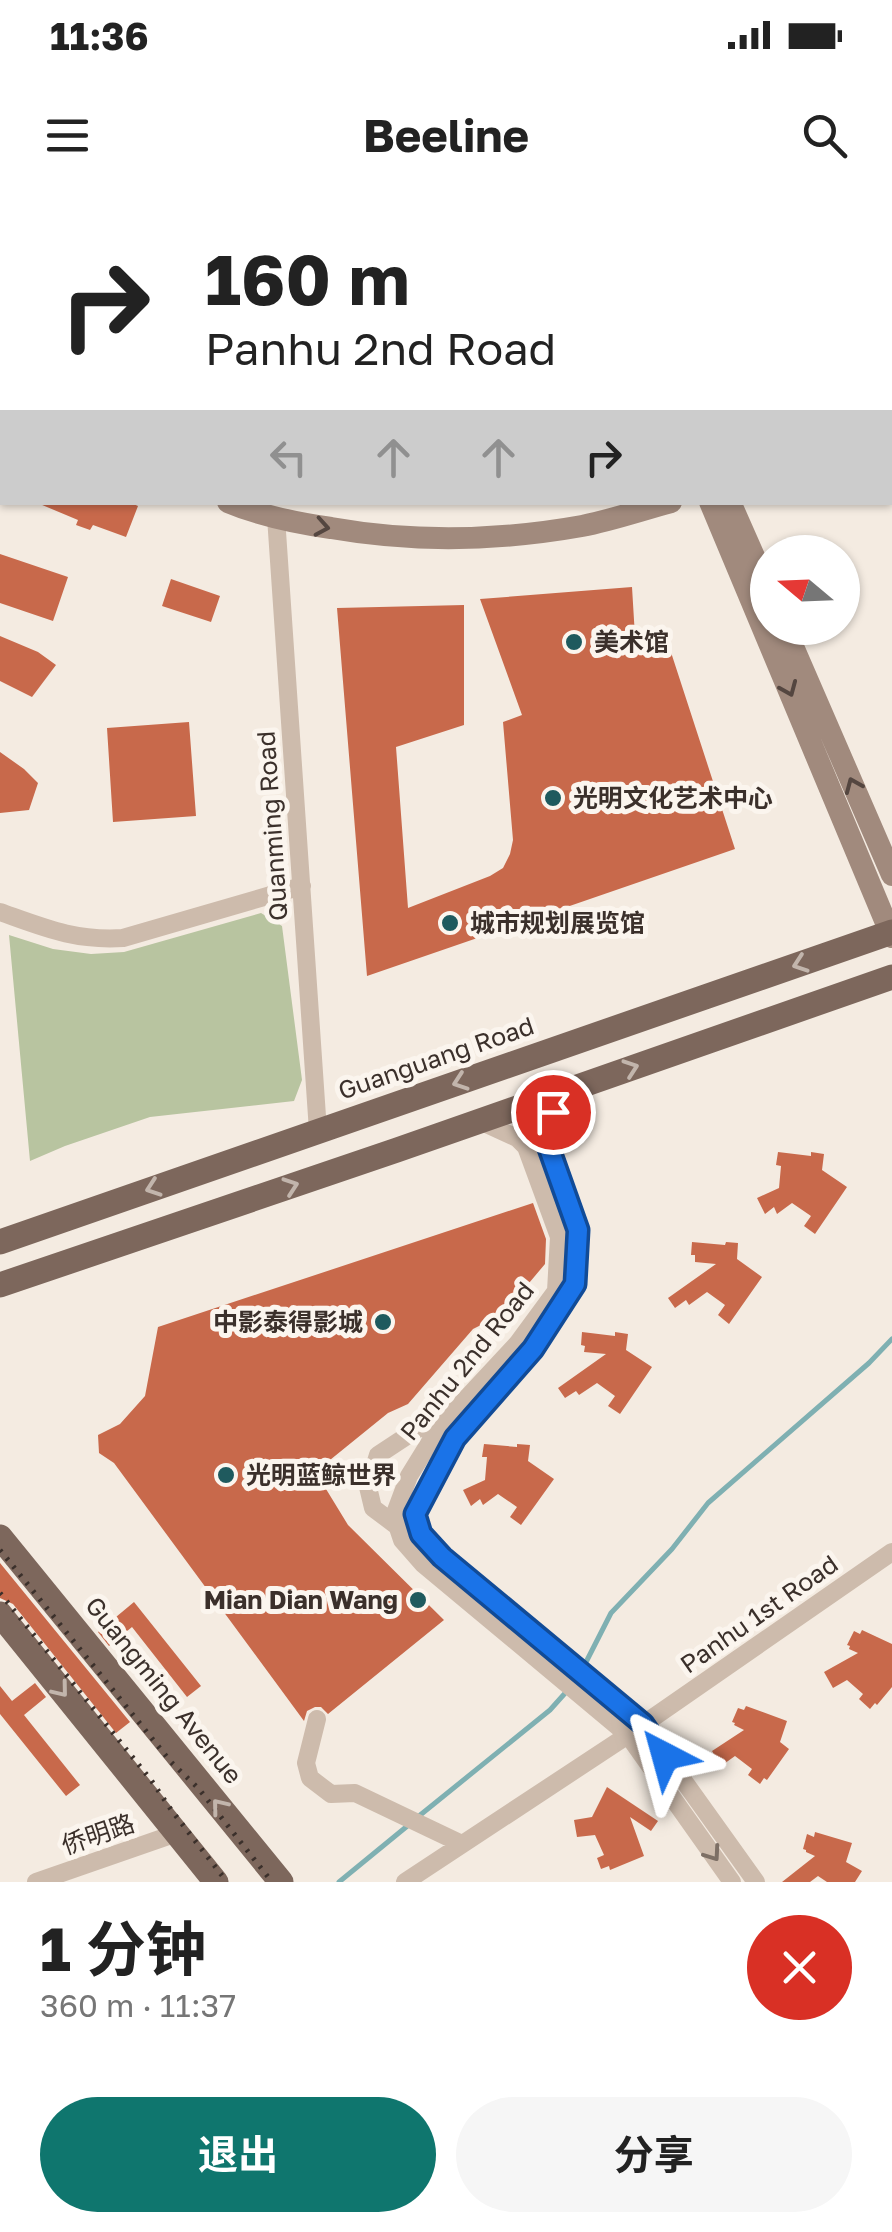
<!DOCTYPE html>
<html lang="zh">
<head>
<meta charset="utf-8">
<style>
  :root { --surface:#fff; --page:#f6f6f6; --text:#222; --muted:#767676; --accent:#0f766e }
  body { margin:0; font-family:"Golos Text","Noto Sans SC",sans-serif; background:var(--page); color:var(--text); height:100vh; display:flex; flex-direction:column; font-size:38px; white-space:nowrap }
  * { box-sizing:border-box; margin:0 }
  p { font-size:32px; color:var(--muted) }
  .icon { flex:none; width:55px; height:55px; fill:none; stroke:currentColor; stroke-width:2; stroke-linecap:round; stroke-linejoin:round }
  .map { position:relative; height:1682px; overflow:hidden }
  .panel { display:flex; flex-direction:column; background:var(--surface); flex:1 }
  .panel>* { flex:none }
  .guide { position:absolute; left:0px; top:0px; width:892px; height:305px; box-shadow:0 2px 8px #0004; background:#fff; color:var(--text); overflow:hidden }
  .needle { width:65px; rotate:289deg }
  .controls { position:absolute; left:750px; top:335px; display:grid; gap:20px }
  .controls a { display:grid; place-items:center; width:110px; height:110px; border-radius:50%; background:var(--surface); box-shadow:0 2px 8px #0004; font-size:50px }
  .pin { position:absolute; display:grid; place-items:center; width:85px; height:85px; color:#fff; margin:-42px; border:5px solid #fff; border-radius:50%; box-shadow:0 2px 10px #0007 }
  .me { position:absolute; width:110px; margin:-55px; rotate:321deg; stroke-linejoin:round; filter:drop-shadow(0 0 8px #0008) }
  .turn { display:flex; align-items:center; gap:35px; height:210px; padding:0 40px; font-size:45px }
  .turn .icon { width:130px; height:130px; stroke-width:2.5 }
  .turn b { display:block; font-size:70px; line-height:85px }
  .lanes { display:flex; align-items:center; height:95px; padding:0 40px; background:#0003; justify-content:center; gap:50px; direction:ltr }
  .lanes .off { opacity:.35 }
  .round { display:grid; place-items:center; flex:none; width:105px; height:105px; border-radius:52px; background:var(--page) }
  .overview { display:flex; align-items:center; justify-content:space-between; height:170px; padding:0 40px }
  h1 { font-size:60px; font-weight:700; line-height:75px }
  .primary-button { display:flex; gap:20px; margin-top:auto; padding:20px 40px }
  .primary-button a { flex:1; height:115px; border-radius:60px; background:var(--accent); color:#fff; font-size:40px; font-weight:700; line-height:115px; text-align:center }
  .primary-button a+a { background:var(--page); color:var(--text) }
  .status { display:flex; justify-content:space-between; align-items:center; height:70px; padding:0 50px; background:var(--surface); direction:ltr }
  .status svg { height:28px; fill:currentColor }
  header { display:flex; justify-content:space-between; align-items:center; height:130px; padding:0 40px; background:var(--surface); font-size:45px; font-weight:700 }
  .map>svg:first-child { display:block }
  .green { fill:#b8c4a0 }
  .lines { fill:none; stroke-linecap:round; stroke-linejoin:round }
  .stream { stroke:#7fb0b2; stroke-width:5 }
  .building { fill:#c8694b }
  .street { stroke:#cdbbac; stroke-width:18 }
  .secondary { stroke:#a18a7d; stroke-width:22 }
  .primary { stroke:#7d675c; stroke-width:25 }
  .rail { stroke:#3b302b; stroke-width:5; stroke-dasharray:2.5 8; stroke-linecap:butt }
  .oneway { stroke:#544640 }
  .oneway2 { stroke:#c2b5ac }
  .oneway3 { stroke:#7d6f65 }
  .route-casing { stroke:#114b97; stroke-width:25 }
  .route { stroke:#1a73e8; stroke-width:18 }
  .poi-dot { fill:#1f5a5e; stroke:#fbf5ee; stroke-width:4 }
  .labels { text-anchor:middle; stroke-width:10; stroke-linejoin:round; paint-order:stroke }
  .poi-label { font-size:25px; font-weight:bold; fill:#3b302b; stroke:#fbf5ee; text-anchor:start }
  .street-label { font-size:25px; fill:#3b302b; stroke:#fbf5ee }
</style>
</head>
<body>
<div class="status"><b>11:36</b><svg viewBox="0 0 49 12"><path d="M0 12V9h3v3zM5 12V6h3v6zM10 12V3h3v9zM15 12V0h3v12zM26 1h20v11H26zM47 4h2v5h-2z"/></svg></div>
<header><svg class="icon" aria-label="menu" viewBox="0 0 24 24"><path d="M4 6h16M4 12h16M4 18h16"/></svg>Beeline<svg class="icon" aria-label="search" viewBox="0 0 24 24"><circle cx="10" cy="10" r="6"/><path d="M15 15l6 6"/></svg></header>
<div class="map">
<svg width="892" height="1682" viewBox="0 0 892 1682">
  <rect width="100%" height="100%" fill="#f4ebe1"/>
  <path class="green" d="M 148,0 L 892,0 L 892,141 L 890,142 L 890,2 L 146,2 Z
    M 261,713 L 282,726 L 302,880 L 294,901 L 150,917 L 65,946 L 30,961 L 9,735 L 53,749 L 91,754 L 124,752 Z"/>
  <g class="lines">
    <path class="stream" d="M 582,1470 L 611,1413 L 672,1349 L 708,1303 L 869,1163 L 892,1139
      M 419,1616 L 550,1510 L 567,1491
      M 339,1682 L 411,1623"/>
  </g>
  <path class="building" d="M 35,302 L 129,302 L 138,306 L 126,337 L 93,325 L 90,330 L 76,325 L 78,320 Z
    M 0,354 L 68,377 L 53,421 L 0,403 Z
    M 171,379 L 220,396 L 211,422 L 162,406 Z
    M 632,387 L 636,453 L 667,440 L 735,649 L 367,776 L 337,408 L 464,405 L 464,525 L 396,547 L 408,708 L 490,676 L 503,668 L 510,654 L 513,640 L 503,522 L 522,515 L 480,399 Z
    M 0,436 L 38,452 L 56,465 L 32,497 L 0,481 Z
    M 189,522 L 196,616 L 113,622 L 107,528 Z
    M 0,552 L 24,569 L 38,583 L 29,610 L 0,613 Z
    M 778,952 L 811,956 L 811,952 L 824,954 L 822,970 L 847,987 L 815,1034 L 804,1026 L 811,1016 L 792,1003 L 777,1014 L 774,1007 L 765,1014 L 757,998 L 779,988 L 781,966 L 776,965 Z
    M 533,1003 L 546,1039 L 545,1064 L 503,1114 L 473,1129 L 408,1204 L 388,1213 L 330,1260 L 326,1289 L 348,1325 L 444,1420 L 328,1514 L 321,1507 L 315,1507 L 307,1511 L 304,1521 L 114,1263 L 99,1253 L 98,1235 L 120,1224 L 145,1196 L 158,1127 Z
    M 692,1042 L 725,1045 L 726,1042 L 738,1043 L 737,1059 L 762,1077 L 729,1124 L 718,1115 L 725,1105 L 707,1092 L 689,1105 L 686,1100 L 675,1108 L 668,1098 L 716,1064 L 695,1062 L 695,1055 L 691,1055 Z
    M 582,1132 L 615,1136 L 615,1132 L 628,1134 L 626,1150 L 652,1167 L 620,1214 L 608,1206 L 615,1196 L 597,1183 L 579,1195 L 576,1191 L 565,1198 L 558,1188 L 606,1154 L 584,1152 L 585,1146 L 581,1145 Z
    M 484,1244 L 517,1247 L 517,1244 L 530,1245 L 528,1261 L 554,1279 L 521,1325 L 510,1317 L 517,1307 L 498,1294 L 483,1305 L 480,1299 L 471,1306 L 463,1290 L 485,1280 L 487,1257 L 482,1257 Z
    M 0,1363 L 130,1522 L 116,1533 L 13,1404 L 0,1398 Z
    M 134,1402 L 201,1486 L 187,1497 L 132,1427 L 109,1446 L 98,1432 Z
    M 862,1430 L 892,1444 L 892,1487 L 877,1505 L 875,1503 L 870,1509 L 859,1499 L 863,1494 L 847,1480 L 833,1488 L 824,1472 L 858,1453 L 849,1449 L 850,1446 L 847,1445 L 854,1431 L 860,1434 Z
    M 35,1483 L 46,1497 L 24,1515 L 80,1585 L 66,1596 L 0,1514 L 0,1486 L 12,1501 Z
    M 746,1506 L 787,1521 L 780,1542 L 789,1549 L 767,1580 L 764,1578 L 760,1584 L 748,1575 L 752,1569 L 735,1556 L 721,1566 L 712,1551 L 744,1530 L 734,1525 L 735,1523 L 732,1522 L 738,1508 L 744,1510 Z
    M 607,1587 L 658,1621 L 651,1631 L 630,1617 L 644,1656 L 610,1670 L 609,1666 L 601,1669 L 597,1658 L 604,1655 L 595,1635 L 577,1637 L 574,1620 L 592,1617 Z
    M 815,1632 L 852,1643 L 846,1662 L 862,1671 L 855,1682 L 827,1682 L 818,1676 L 810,1682 L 782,1682 L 815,1656 L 806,1652 L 806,1650 L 803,1649 L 807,1634 L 814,1637 Z"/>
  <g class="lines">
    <path class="street" d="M 276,317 L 318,931
      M 0,712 C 45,728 75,741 123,738 L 302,686
      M 563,892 L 553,912 L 546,940 L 578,1031 L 575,1085 L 533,1149 L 455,1238 L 415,1314 L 421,1334 L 442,1357 L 643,1524 L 756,1682
      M 480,921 L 517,938 L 526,947 L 559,1037 L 556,1091 L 517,1144 L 438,1229 L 409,1276 L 394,1316 L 402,1340 L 423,1364 L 628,1535 L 732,1682
      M 397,1326 L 373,1308 L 368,1287 L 378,1255 L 419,1228 L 438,1229
      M 317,1519 L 306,1563 L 310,1578 L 331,1594 L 355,1593 L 462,1644
      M 36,1682 L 177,1633
      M 405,1682 L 628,1535 L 892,1352"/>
    <path class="secondary" d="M 0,107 L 2,109
      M 0,130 L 2,127
      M 0,154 L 2,156
      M 890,178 L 892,177
      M 890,226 L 892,225
      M 228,302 C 261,316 296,323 331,328 C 416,343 498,341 582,326 C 612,320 641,310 671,302
      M 710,302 L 892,737
      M 730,302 L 768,388
      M 785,428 L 892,675"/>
    <path class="primary" d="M 0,1042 L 892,732
      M 0,1085 L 397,950 L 892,777
      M 0,1337 L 281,1682
      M 0,1414 L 216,1682"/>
    <path class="rail" d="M 0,1350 L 171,1562 L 199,1589 L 272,1682
      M 0,1393 L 151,1580 L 172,1611 L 227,1682"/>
  </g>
  <defs><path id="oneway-chevron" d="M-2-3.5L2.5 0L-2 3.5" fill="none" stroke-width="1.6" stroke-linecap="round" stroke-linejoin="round" transform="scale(2.5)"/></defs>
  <g class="oneway">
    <use href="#oneway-chevron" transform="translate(322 327) rotate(10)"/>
    <use href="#oneway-chevron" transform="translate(789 489) rotate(67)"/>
    <use href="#oneway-chevron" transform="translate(853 585) rotate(-113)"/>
  </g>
  <g class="oneway2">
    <use href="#oneway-chevron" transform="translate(800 764) rotate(161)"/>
    <use href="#oneway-chevron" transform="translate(631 868) rotate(-19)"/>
    <use href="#oneway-chevron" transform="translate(460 882) rotate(161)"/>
    <use href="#oneway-chevron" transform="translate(291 986) rotate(-19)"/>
    <use href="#oneway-chevron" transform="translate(153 988) rotate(161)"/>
    <use href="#oneway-chevron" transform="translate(61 1490) rotate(51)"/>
    <use href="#oneway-chevron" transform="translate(219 1606) rotate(-129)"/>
  </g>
  <use class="oneway3" href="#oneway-chevron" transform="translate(713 1654) rotate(55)"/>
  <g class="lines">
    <defs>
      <path id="route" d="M 553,912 L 546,940 L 578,1030 L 575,1084 L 533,1149 L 455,1238 L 415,1314 L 421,1334 L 442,1357 L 643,1524 L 665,1556"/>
    </defs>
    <use href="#route" class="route-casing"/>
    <use href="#route" class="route"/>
  </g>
  <g class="poi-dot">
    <circle cx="574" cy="442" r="10"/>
    <circle cx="553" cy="598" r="10"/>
    <circle cx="450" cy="723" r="10"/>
    <circle cx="383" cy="1122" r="10"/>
    <circle cx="226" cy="1275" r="10"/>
    <circle cx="418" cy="1400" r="10"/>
  </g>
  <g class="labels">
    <g class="poi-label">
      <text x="594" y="451">美术馆</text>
      <text x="573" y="607">光明文化艺术中心</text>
      <text x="470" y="732">城市规划展览馆</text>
      <text x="363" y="1131" text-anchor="end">中影泰得影城</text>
      <text x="246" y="1284">光明蓝鲸世界</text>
      <text x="398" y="1409" text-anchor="end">Mian Dian Wang</text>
    </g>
    <g class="street-label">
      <text transform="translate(272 626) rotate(-94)" y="9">Quanming Road</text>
      <text transform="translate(436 858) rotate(-19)" y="9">Guanguang Road</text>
      <text transform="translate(467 1161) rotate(-51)" y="9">Panhu 2nd Road</text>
      <text transform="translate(759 1414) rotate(-35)" y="9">Panhu 1st Road</text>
      <text transform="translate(164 1490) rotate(51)" y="9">Guangming Avenue</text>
      <text transform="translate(98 1634) rotate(-19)" y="9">侨明路</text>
    </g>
  </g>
</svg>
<div class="controls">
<a><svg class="needle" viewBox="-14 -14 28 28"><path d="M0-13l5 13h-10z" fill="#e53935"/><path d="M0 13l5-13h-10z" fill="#767676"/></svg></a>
</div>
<div class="pin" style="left:553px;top:912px;background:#d93025"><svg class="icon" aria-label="arrive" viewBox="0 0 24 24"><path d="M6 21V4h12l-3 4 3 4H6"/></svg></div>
<svg class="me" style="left:665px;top:1556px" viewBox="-20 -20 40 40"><path d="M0-17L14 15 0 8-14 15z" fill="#1a73e8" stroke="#fff" stroke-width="4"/></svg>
<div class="guide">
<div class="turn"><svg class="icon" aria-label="right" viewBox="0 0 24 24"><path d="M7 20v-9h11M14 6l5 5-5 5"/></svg><div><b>160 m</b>Panhu 2nd Road</div></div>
<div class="lanes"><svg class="icon off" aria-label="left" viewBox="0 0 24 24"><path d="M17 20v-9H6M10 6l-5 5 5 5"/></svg><svg class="icon off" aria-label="ahead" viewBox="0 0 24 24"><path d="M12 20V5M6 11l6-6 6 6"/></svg><svg class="icon off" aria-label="ahead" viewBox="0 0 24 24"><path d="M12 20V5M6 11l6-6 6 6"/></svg><svg class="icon" aria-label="right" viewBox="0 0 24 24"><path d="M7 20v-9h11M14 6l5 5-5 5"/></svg></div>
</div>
</div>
<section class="panel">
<div class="overview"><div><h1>1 分钟</h1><p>360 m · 11:37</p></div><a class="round" style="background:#d93025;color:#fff"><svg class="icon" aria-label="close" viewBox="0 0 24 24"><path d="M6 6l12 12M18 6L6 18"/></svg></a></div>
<div class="primary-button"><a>退出</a><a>分享</a></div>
</section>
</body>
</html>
